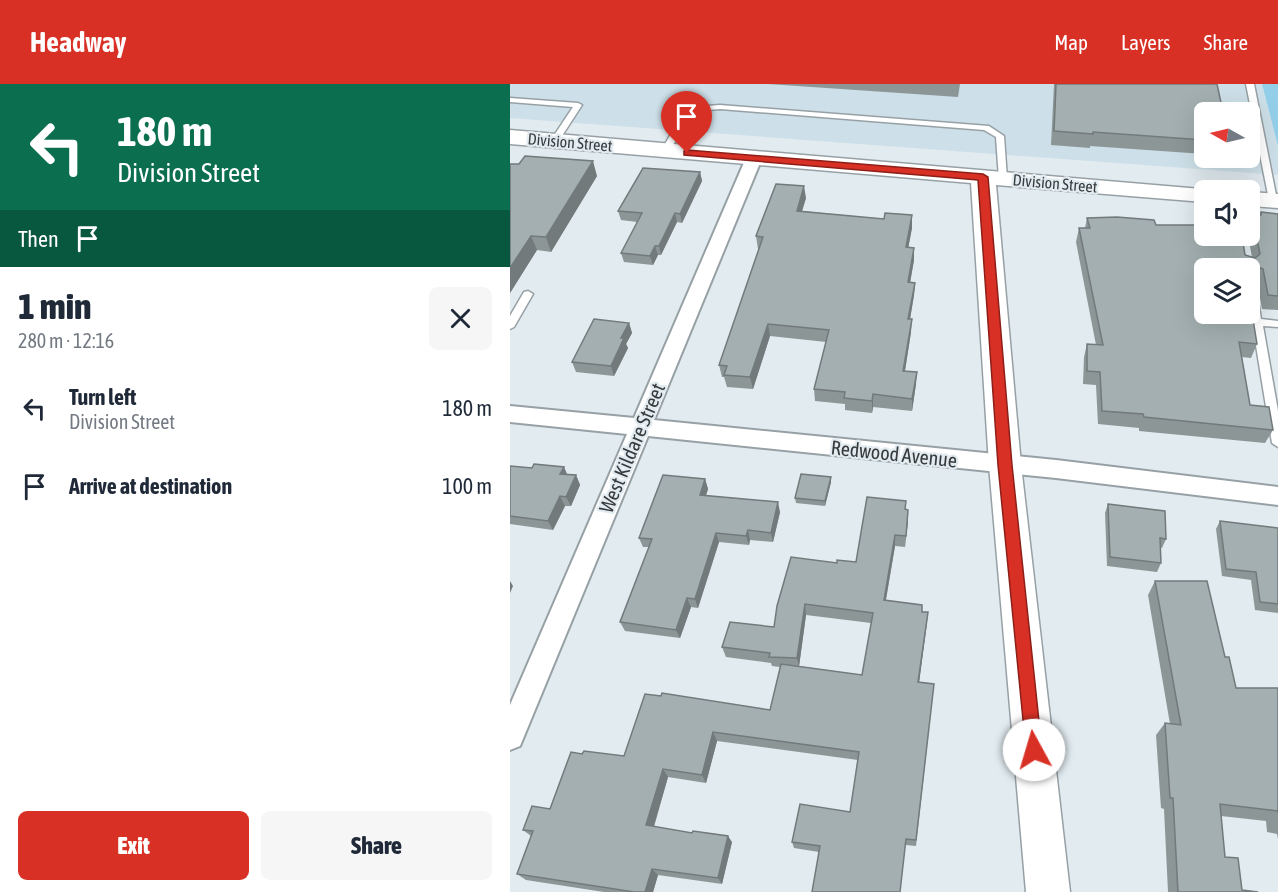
<!DOCTYPE html>
<html lang="en">
<head>
<meta charset="utf-8">
<style>
  :root { --surface:#fff; --page:#f6f6f7; --text:#1f2937; --muted:#747a83; --accent:#d93025 }
  body { margin:0; font-family:"Asap Condensed",sans-serif; background:var(--page); color:var(--text); height:100vh; display:flex; flex-direction:column; font-size:22px; white-space:nowrap }
  * { box-sizing:border-box; margin:0 }
  p { font-size:20px; color:var(--muted) }
  .icon { flex:none; width:33px; height:33px; fill:none; stroke:currentColor; stroke-width:2; stroke-linecap:round; stroke-linejoin:round }
  .map { position:relative; flex:1; overflow:hidden }
  .drawer { display:flex; flex-direction:column; background:var(--surface); width:510px }
  .drawer>* { flex:none }
  .banner { background:#0b6e4f; color:#fff; overflow:hidden }
  .needle { width:39px; rotate:278deg }
  .tools { position:absolute; left:684px; top:18px; display:grid; gap:12px }
  .tools a { display:grid; place-items:center; width:66px; height:66px; border-radius:9px; background:var(--surface); box-shadow:0 6px 24px #0002; font-size:30px }
  .pin { position:absolute; display:grid; place-items:center; width:51px; height:51px; color:#fff; margin:-62px -26px; border-radius:50% 50% 50% 0; rotate:-45deg; box-shadow:0 0 6px #0007 }
  .pin .icon { rotate:45deg }
  .me { position:absolute; width:66px; margin:-33px; rotate:354deg; stroke-linejoin:round; filter:drop-shadow(0 0 4px #0008) }
  .turn { display:flex; align-items:center; gap:21px; height:126px; padding:0 18px; font-size:27px }
  .turn .icon { width:78px; height:78px; stroke-width:2.5 }
  .turn b { display:block; font-size:42px; line-height:51px }
  .then { display:flex; align-items:center; height:57px; padding:0 18px; background:#0003; gap:12px; font-size:22px }
  .round { display:grid; place-items:center; flex:none; width:63px; height:63px; border-radius:9px; background:var(--page) }
  .headline { display:flex; align-items:center; justify-content:space-between; height:102px; padding:0 18px }
  h1 { font-size:36px; font-weight:800; line-height:45px }
  .button { display:flex; gap:12px; margin-top:auto; padding:12px 18px }
  .button a { flex:1; height:69px; border-radius:9px; background:var(--accent); color:#fff; font-size:24px; font-weight:800; line-height:69px; text-align:center }
  .button a+a { background:var(--page); color:var(--text) }
  ul { padding:0; list-style:none }
  li { display:flex; align-items:center; gap:18px; height:78px; padding:0 18px }
  li div { flex:1 }
  li b { display:block; font-size:22px }
  li em { font-style:normal }
  header { display:flex; align-items:center; gap:36px; box-sizing:border-box; height:84px; padding:0 30px; background:var(--accent); color:#fff }
  header strong { font-size:28px }
  nav { display:flex; gap:33px; margin-inline-start:auto; font-size:21px }
  main { display:flex; flex:1; min-height:0 }
  .map>svg:first-child { display:block }
  .built { fill:#cddfe8; fill-rule:evenodd }
  .green { fill:#94cfea }
  .lines { fill:none; stroke-linecap:round; stroke-linejoin:round }
  .lane-casing { stroke:#97a1a5; stroke-width:3 }
  .street-casing { stroke:#97a1a5; stroke-width:4 }
  .secondary-casing { stroke:#97a1a5; stroke-width:3 }
  .lane { fill:#fff; fill-rule:evenodd }
  .street { fill:#fff; fill-rule:evenodd }
  .secondary { fill:#fff; fill-rule:evenodd }
  .wall { fill:#8c9697; fill-rule:evenodd }
  .shaded-wall { fill:#727a7b }
  .building { fill:#a3afb0; stroke:#727a7b; stroke-width:1.5 }
  .route { fill:#d93025; stroke:#8d1f18; stroke-width:1.5 }
  .labels { text-anchor:middle; stroke-width:4.5; stroke-linejoin:round; paint-order:stroke }
  .far-street-label { font-size:16px; fill:#373b3c; stroke:#e1ebf0 }
  .street-label { font-size:20px; fill:#373b3c; stroke:#e1ebf0 }
</style>
</head>
<body>
<header>
<strong>Headway</strong>
<nav><a>Map</a><a>Layers</a><a>Share</a></nav>
</header>
<main>
<section class="drawer">
<div class="banner">
<div class="turn"><svg class="icon" aria-label="left" viewBox="0 0 24 24"><path d="M17 20v-9H6M10 6l-5 5 5 5"/></svg><div><b>180 m</b>Division Street</div></div>
<div class="then">Then<svg class="icon" aria-label="arrive" viewBox="0 0 24 24"><path d="M6 21V4h12l-3 4 3 4H6"/></svg></div>
</div>
<div class="headline"><div><h1>1 min</h1><p>280 m · 12:16</p></div><a class="round"><svg class="icon" aria-label="close" viewBox="0 0 24 24"><path d="M6 6l12 12M18 6L6 18"/></svg></a></div>
<ul>
<li><svg class="icon" aria-label="left" viewBox="0 0 24 24"><path d="M17 20v-9H6M10 6l-5 5 5 5"/></svg><div><b>Turn left</b><p>Division Street</p></div><em>180 m</em></li>
<li><svg class="icon" aria-label="arrive" viewBox="0 0 24 24"><path d="M6 21V4h12l-3 4 3 4H6"/></svg><div><b>Arrive at destination</b></div><em>100 m</em></li>
</ul>
<div class="button"><a>Exit</a><a>Share</a></div>
</section>
<div class="map">
<svg width="768" height="808" viewBox="0 0 768 808">
  <rect width="100%" height="100%" fill="#e1ebf0"/>
  <path class="built" d="M 0,0 L 752,0 L 768,62 L 768,91 L 0,34 ZM 694,28 L 740,28 L 740,74 L 694,74 Z"/>
  <path class="green" d="M 752,0 L 768,0 L 768,62 Z"/>
  <g class="lines">
    <defs>
      <path id="lane" d="M 736,0 L 744,0 L 767,116 L 763,119 L 759,116 Z
        M 0,14 L 68,19 L 72,21 L 48,58 L 45,58 L 41,56 L 63,23 L 0,18 Z
        M 210,21 L 479,42 L 494,52 L 497,95 L 493,98 L 489,95 L 486,53 L 474,46 L 210,25 L 187,27 L 169,51 L 158,69 L 152,69 L 151,67 L 162,48 L 182,23 Z
        M 740,196 L 745,199 L 751,235 L 768,237 L 768,243 L 753,242 L 768,327 L 768,363 L 762,359 L 740,225 Z
        M 18,207 L 23,210 L 4,243 L 0,245 L 0,232 L 14,208 Z"/>
      <path id="street" d="M 244,69 L 252,74 L 144,336 L 546,376 L 768,403 L 768,421 L 546,394 L 138,352 L 10,662 L 0,666 L 0,621 L 117,350 L 0,338 L 0,322 L 124,334 L 236,74 Z"/>
      <path id="secondary" d="M 0,46 L 703,106 L 694,106 L 694,118 L 486,101 L 511,381 L 560,808 L 516,808 L 479,381 L 461,99 L 0,60 Z
        M 740,108 L 768,110 L 768,124 L 740,122 Z"/>
    </defs>
    <use href="#lane" class="lane-casing"/>
    <use href="#street" class="street-casing"/>
    <use href="#secondary" class="secondary-casing"/>
    <use href="#lane" class="lane"/>
    <use href="#street" class="street"/>
    <use href="#secondary" class="secondary"/>
  </g>
  <path class="wall" d="M 258,0 L 450,0 L 448,13 Z
    M 544,0 L 707,0 L 694,28 L 694,70 L 580,62 L 580,64 L 541,61 Z
    M 0,80 L 87,92 L 41,168 L 27,166 L 0,209 Z
    M 190,88 L 192,97 L 172,139 L 167,138 L 151,171 L 148,171 L 143,181 L 114,178 L 111,169 L 127,138 L 111,136 L 108,127 Z
    M 296,114 L 292,127 L 374,135 L 402,131 L 402,144 L 398,163 L 404,176 L 400,198 L 405,199 L 404,211 L 400,235 L 401,248 L 395,287 L 406,300 L 402,327 L 363,323 L 362,329 L 335,326 L 335,320 L 305,317 L 304,305 L 316,258 L 260,252 L 243,305 L 217,303 L 214,293 L 212,293 L 209,281 L 249,165 L 248,165 L 246,152 Z
    M 693,127 L 735,171 L 742,173 L 738,152 L 740,152 L 740,130 L 749,131 L 751,128 L 768,130 L 768,226 L 752,225 L 747,199 L 744,197 L 744,210 L 740,219 L 747,260 L 741,274 L 732,273 L 740,321 L 763,346 L 755,359 L 629,347 L 629,344 L 588,340 L 586,301 L 573,300 L 574,273 L 577,260 L 586,261 L 566,158 L 569,144 L 575,144 L 577,134 L 646,141 L 688,141 ZM 694,184 L 740,184 L 740,230 Z
    M 119,239 L 122,249 L 116,260 L 118,264 L 104,292 L 66,288 L 62,278 Z
    M 0,382 L 9,383 L 54,383 L 57,390 L 66,391 L 70,401 L 61,422 L 55,422 L 43,446 L 0,440 Z
    M 195,395 L 198,405 L 196,411 L 270,428 L 263,458 L 240,456 L 239,461 L 209,458 L 188,524 L 181,523 L 170,554 L 115,547 L 110,538 L 139,463 L 133,463 L 129,454 Z
    M 321,398 L 315,422 L 286,419 L 285,414 Z
    M 598,420 L 656,455 L 652,464 L 650,463 L 651,479 L 647,488 L 597,482 L 595,429 Z
    M 396,425 L 398,437 L 395,463 L 385,462 L 376,516 L 412,528 L 418,528 L 409,598 L 424,600 L 406,762 L 396,761 L 309,768 L 284,764 L 282,758 L 340,728 L 348,676 L 207,657 L 196,699 L 158,693 L 144,743 L 222,758 L 212,800 L 148,791 L 143,808 L 94,808 L 16,796 L 7,790 L 21,752 L 13,746 L 40,725 L 72,670 L 114,672 L 260,626 L 270,583 L 262,582 L 261,579 L 216,573 L 212,563 L 264,543 L 327,479 L 346,478 ZM 296,531 L 361,539 L 352,591 L 289,582 Z
    M 710,437 L 768,444 L 768,529 L 745,526 L 741,496 L 712,492 L 706,445 Z
    M 645,497 L 715,573 L 726,604 L 768,604 L 768,755 L 767,750 L 757,748 L 756,737 L 711,732 L 715,773 L 732,806 L 748,808 L 658,808 L 654,725 L 651,724 L 646,651 L 655,639 L 660,640 L 638,511 Z"/>
  <path class="shaded-wall" d="M 83,77 L 87,92 L 41,168 L 36,153 Z
    M 190,88 L 192,97 L 172,139 L 170,130 Z
    M 294,102 L 296,114 L 288,140 L 287,127 Z
    M 165,129 L 167,138 L 151,171 L 149,162 Z
    M 402,131 L 402,144 L 396,176 L 396,163 Z
    M 21,152 L 27,166 L 0,209 L 0,184 Z
    M 145,162 L 148,171 L 143,181 L 140,172 Z
    M 404,164 L 404,176 L 398,211 L 398,198 Z
    M 405,199 L 404,211 L 398,247 L 398,235 Z
    M 402,235 L 401,248 L 393,299 L 393,287 Z
    M 119,239 L 122,249 L 116,260 L 118,264 L 104,292 L 101,282 L 111,254 Z
    M 258,240 L 260,252 L 243,305 L 240,293 Z
    M 407,288 L 406,300 L 402,327 L 402,315 Z
    M 363,310 L 363,323 L 362,329 L 362,317 Z
    M 54,383 L 58,393 L 50,390 Z
    M 66,391 L 70,401 L 61,422 L 56,413 Z
    M 321,393 L 321,398 L 315,422 L 315,417 Z
    M 195,395 L 198,405 L 193,420 L 190,411 Z
    M 50,412 L 55,422 L 43,446 L 38,437 Z
    M 268,418 L 270,428 L 263,458 L 261,449 Z
    M 398,426 L 398,437 L 395,463 L 396,452 Z
    M 238,446 L 240,456 L 239,461 L 236,452 Z
    M 206,449 L 209,458 L 188,524 L 185,515 Z
    M 385,451 L 385,462 L 374,526 L 374,516 Z
    M 0,497 L 3,502 L 0,509 Z
    M 177,514 L 181,523 L 170,554 L 166,546 Z
    M 295,520 L 296,531 L 289,583 L 287,574 Z
    M 418,528 L 417,539 L 408,607 L 408,598 Z
    M 203,648 L 207,657 L 196,699 L 192,691 Z
    M 153,685 L 158,693 L 142,748 L 136,741 Z
    M 218,752 L 222,758 L 212,800 L 208,794 Z
    M 142,785 L 148,791 L 143,808 L 135,808 Z"/>
  <path class="building" d="M 546,0 L 707,0 L 713,28 L 694,28 L 694,56 L 583,48 L 583,50 L 544,47 Z
    M 15,72 L 83,77 L 36,153 L 21,152 L 0,184 L 0,80 L 9,80 Z
    M 133,84 L 190,88 L 170,130 L 165,129 L 149,162 L 145,162 L 140,172 L 111,169 L 132,129 L 108,127 Z
    M 266,100 L 294,102 L 287,127 L 374,135 L 375,129 L 402,131 L 396,163 L 404,164 L 398,198 L 405,199 L 398,235 L 402,235 L 393,287 L 407,288 L 402,315 L 363,310 L 362,317 L 334,314 L 335,308 L 304,305 L 319,246 L 258,240 L 240,293 L 214,291 L 217,282 L 209,281 L 253,153 L 246,152 Z
    M 751,128 L 768,130 L 768,212 L 758,211 L 753,185 L 744,181 L 744,210 L 740,209 L 740,184 L 694,184 L 694,230 L 740,230 L 740,217 L 747,260 L 729,258 L 740,321 L 759,323 L 763,346 L 634,333 L 633,330 L 592,327 L 590,288 L 577,287 L 577,260 L 593,261 L 569,144 L 580,144 L 577,134 L 607,133 L 644,136 L 646,141 L 694,141 L 694,152 L 732,152 L 735,171 L 745,174 L 750,170 L 743,136 L 740,136 L 740,130 L 751,131 Z
    M 84,235 L 119,239 L 111,254 L 114,254 L 101,282 L 62,278 Z
    M 24,380 L 54,383 L 50,390 L 66,391 L 56,413 L 50,412 L 38,437 L 0,432 L 0,382 L 22,384 Z
    M 291,390 L 321,393 L 315,417 L 285,414 Z
    M 153,391 L 195,395 L 190,411 L 268,418 L 261,449 L 238,446 L 236,452 L 206,449 L 185,515 L 177,514 L 166,546 L 110,538 L 142,455 L 129,454 Z
    M 357,413 L 396,417 L 395,425 L 398,426 L 396,452 L 385,451 L 374,516 L 412,521 L 412,528 L 418,528 L 408,598 L 424,600 L 406,756 L 396,755 L 390,808 L 302,808 L 310,762 L 282,758 L 290,720 L 340,728 L 349,668 L 203,648 L 192,691 L 153,685 L 136,741 L 182,749 L 183,747 L 218,752 L 208,794 L 142,785 L 135,808 L 124,808 L 7,790 L 23,747 L 13,746 L 22,722 L 40,725 L 61,668 L 72,670 L 74,667 L 114,672 L 135,610 L 151,612 L 152,609 L 260,626 L 271,580 L 352,591 L 363,529 L 295,520 L 287,574 L 259,573 L 260,569 L 212,563 L 220,538 L 264,543 L 267,522 L 281,473 L 327,479 L 327,476 L 346,478 Z
    M 598,420 L 655,427 L 656,455 L 650,454 L 651,479 L 600,473 Z
    M 710,437 L 768,444 L 768,520 L 750,518 L 746,488 L 716,485 Z
    M 645,497 L 697,497 L 715,573 L 719,573 L 726,604 L 768,604 L 768,729 L 768,727 L 710,720 L 715,773 L 728,774 L 732,806 L 748,808 L 668,808 L 663,714 L 660,714 L 655,639 L 671,641 Z"/>
  <path class="route" d="M 177,66 L 473,90 L 478,93 L 502,381 L 532,666 L 530,671 L 524,674 L 518,671 L 516,666 L 488,381 L 468,96 L 174,71 L 174,67 Z"/>
  <g class="labels">
    <g class="far-street-label">
      <text transform="translate(60 58) rotate(5)" y="6">Division Street</text>
      <text transform="translate(545 99) rotate(5)" y="6">Division Street</text>
    </g>
    <g class="street-label">
      <text transform="translate(122 364) rotate(-67)" y="7">West Kildare Street</text>
      <text transform="translate(384 370) rotate(6)" y="7">Redwood Avenue</text>
    </g>
  </g>
</svg>
<div class="tools">
<a><svg class="needle" viewBox="-14 -14 28 28"><path d="M0-13l5 13h-10z" fill="#e53935"/><path d="M0 13l5-13h-10z" fill="#747a83"/></svg></a>
<a><svg class="icon" aria-label="sound" viewBox="0 0 24 24"><path d="M4 9h4l5-4v14l-5-4H4zM17 9q2 3 0 6"/></svg></a>
<a><svg class="icon" aria-label="layers" viewBox="0 0 24 24"><path d="M12 4l9 5-9 5-9-5zM3 14l9 5 9-5"/></svg></a>
</div>
<div class="pin" style="left:177px;top:69px;background:#d93025"><svg class="icon" aria-label="arrive" viewBox="0 0 24 24"><path d="M6 21V4h12l-3 4 3 4H6"/></svg></div>
<svg class="me" style="left:524px;top:666px" viewBox="-20 -20 40 40"><circle r="19" fill="#fff"/><path d="M0-13L10 11 0 6-10 11z" fill="#d93025"/></svg>
</div>
</main>
</body>
</html>
